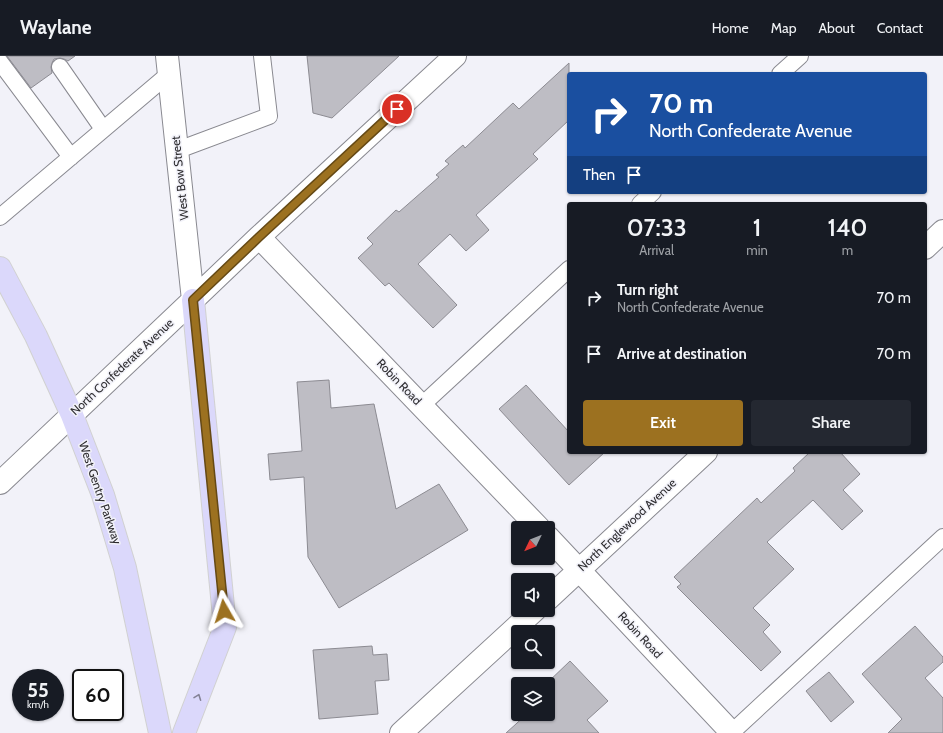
<!DOCTYPE html>
<html lang="en">
<head>
<meta charset="utf-8">
<style>
  :root { --surface:#171b24; --page:#242831; --text:#f1f3f6; --muted:#9ea1a6; --line:#363941; --accent:#9c7120 }
  body { margin:0; font-family:Cabin,sans-serif; background:var(--page); color:var(--text); height:100vh; display:flex; flex-direction:column; font-size:15px; white-space:nowrap }
  * { box-sizing:border-box; margin:0 }
  p { font-size:13px; color:var(--muted) }
  .icon { flex:none; width:22px; height:22px; fill:none; stroke:currentColor; stroke-width:2; stroke-linecap:round; stroke-linejoin:round }
  .map { position:relative; flex:1; overflow:hidden }
  .details { position:absolute; left:567px; top:146px; width:360px; height:252px; display:flex; flex-direction:column; background:var(--surface); border-radius:4px; box-shadow:0 1px 3px #0004 }
  .details>* { flex:none }
  .banner { position:absolute; left:567px; top:16px; width:360px; height:122px; border-radius:4px; box-shadow:0 1px 3px #0004; background:#1a4fa0; color:#fff; overflow:hidden }
  .needle { width:26px; rotate:227deg }
  .buttons { position:absolute; left:511px; top:465px; display:grid; gap:8px }
  .buttons a { display:grid; place-items:center; width:44px; height:44px; border-radius:4px; background:var(--surface); box-shadow:0 1px 3px #0004; font-size:20px }
  .speed { position:absolute; left:12px; top:613px; display:flex; gap:8px; font-size:20px; font-weight:700; text-align:center }
  .speed>* { display:grid; place-content:center; width:52px; height:52px; border-radius:50%; background:var(--surface); box-shadow:0 1px 3px #0004; line-height:1 }
  .speed small { font-size:10px; font-weight:400 }
  .speed .limit { border:2px solid #111; border-radius:6px; background:#fff; color:#111 }
  .pin { position:absolute; display:grid; place-items:center; width:34px; height:34px; color:#fff; margin:-17px; border:2px solid #fff; border-radius:50%; box-shadow:0 1px 4px #0007 }
  .me { position:absolute; width:44px; margin:-22px; rotate:354deg; stroke-linejoin:round; filter:drop-shadow(0 0 3px #0008) }
  .turn { display:flex; align-items:center; gap:14px; height:84px; padding:0 16px; font-size:18px }
  .turn .icon { width:52px; height:52px; stroke-width:2.5 }
  .turn b { display:block; font-size:28px; line-height:34px }
  .then { display:flex; align-items:center; height:38px; padding:0 16px; background:#0003; gap:8px; font-size:15px }
  .eta { display:flex; justify-content:space-evenly; align-items:center; height:68px; text-align:center }
  .eta b { font-size:24px; font-weight:600; line-height:28px }
  .action { display:flex; gap:8px; margin-top:auto; padding:8px 16px }
  .action a { flex:1; height:46px; border-radius:4px; background:var(--accent); color:#fff; font-size:16px; font-weight:600; line-height:46px; text-align:center }
  .action a+a { background:var(--page); color:var(--text) }
  ul { padding:0; list-style:none }
  li { display:flex; align-items:center; gap:12px; height:56px; padding:0 16px }
  li div { flex:1 }
  li b { display:block; font-size:15px }
  li em { font-style:normal }
  header { display:flex; align-items:center; gap:24px; box-sizing:border-box; height:56px; padding:0 20px; background:var(--surface); border-bottom:1px solid var(--line) }
  header strong { font-size:19px }
  nav { display:flex; gap:22px; margin-inline-start:auto; font-size:14px }
  .map>svg:first-child { display:block }
  .building { fill:#bebdc4; stroke:#8c8b92 }
  .lines { fill:none; stroke-linecap:round; stroke-linejoin:round }
  .lane-casing { stroke:#898990; stroke-width:18 }
  .street-casing { stroke:#898990; stroke-width:24 }
  .primary-casing { stroke:#d1d1d1; stroke-width:24 }
  .lane { stroke:#fff; stroke-width:16 }
  .street { stroke:#fff; stroke-width:22 }
  .primary { stroke:#dbd8fb; stroke-width:22 }
  .oneway { stroke:#848296 }
  .route-casing { stroke:#654915; stroke-width:10 }
  .route { stroke:#9c7120; stroke-width:7 }
  .labels { text-anchor:middle; stroke-width:3; stroke-linejoin:round; paint-order:stroke }
  .street-label { font-size:12px; fill:#2e2d30; stroke:#f2f2f9 }
</style>
</head>
<body>
<header>
<strong>Waylane</strong>
<nav><a>Home</a><a>Map</a><a>About</a><a>Contact</a></nav>
</header>
<div class="map">
<svg width="943" height="677" viewBox="0 0 943 677">
  <rect width="100%" height="100%" fill="#f2f2f9"/>
  <path class="building" d="M 7,0 L 75,0 L 68,5 L 64,3 L 60,2 L 54,3 L 52,7 L 51,11 L 52,17 L 31,32 Z
    M 307,0 L 399,0 L 332,62 L 313,57 Z
    M 569,7 L 569,64 L 533,98 L 538,103 L 476,159 L 489,174 L 466,195 L 450,178 L 418,208 L 457,249 L 433,272 L 389,227 L 385,230 L 358,202 L 373,188 L 367,182 L 396,154 L 399,156 L 439,121 L 436,119 L 449,108 L 445,105 L 463,89 L 465,92 L 513,47 L 519,53 Z
    M 329,324 L 331,352 L 374,348 L 396,453 L 439,428 L 468,474 L 339,552 L 308,501 L 304,421 L 270,424 L 268,398 L 302,395 L 297,326 Z
    M 526,329 L 569,376 L 569,396 L 605,396 L 569,429 L 499,353 Z
    M 810,396 L 840,396 L 860,418 L 843,434 L 863,455 L 842,474 L 813,444 L 767,486 L 794,513 L 753,552 L 770,569 L 763,576 L 781,596 L 761,615 L 677,531 L 681,528 L 674,521 L 757,442 L 761,447 L 795,415 L 793,412 Z
    M 915,570 L 943,601 L 943,606 L 925,622 L 943,642 L 943,677 L 888,677 L 902,663 L 862,618 Z
    M 372,590 L 373,599 L 387,598 L 389,624 L 375,625 L 378,658 L 319,663 L 313,594 Z
    M 570,605 L 608,645 L 587,664 L 599,677 L 506,677 L 527,658 L 548,658 L 548,628 L 546,628 Z
    M 829,616 L 854,646 L 831,666 L 806,635 Z"/>
  <g class="lines">
    <defs>
      <path id="lane" d="M 0,6 L 71,101
        M 60,11 L 103,73
        M 780,18 L 800,0
        M 178,94 L 269,60 L 262,0
        M 640,148 L 653,136
        M 0,161 L 170,17
        M 421,350 L 569,213
        M 731,677 L 943,481"/>
      <path id="street" d="M 167,0 L 193,244
        M 259,181 L 539,472
        M 925,192 L 943,175
        M 0,427 L 193,244 L 259,181 L 455,0
        M 548,481 L 732,677
        M 548,543 L 706,396
        M 401,677 L 535,554"/>
      <path id="primary" d="M 0,212 L 36,280 L 72,359 L 103,439 L 125,512 L 160,677
        M 184,677 L 225,571 L 193,244"/>
    </defs>
    <use href="#lane" class="lane-casing"/>
    <use href="#street" class="street-casing"/>
    <use href="#primary" class="primary-casing"/>
    <use href="#lane" class="lane"/>
    <use href="#street" class="street"/>
    <use href="#primary" class="primary"/>
  </g>
  <defs><path id="oneway-chevron" d="M-2-3.5L2.5 0L-2 3.5" fill="none" stroke-width="1.6" stroke-linecap="round" stroke-linejoin="round"/></defs>
  <use class="oneway" href="#oneway-chevron" transform="translate(198 641) rotate(-69)"/>
  <g class="lines">
    <defs>
      <path id="route" d="M 224,555 L 193,244 L 259,181 L 397,53"/>
    </defs>
    <use href="#route" class="route-casing"/>
    <use href="#route" class="route"/>
  </g>
  <g class="labels">
    <g class="street-label">
      <text transform="translate(180 122) rotate(-96)" y="4">West Bow Street</text>
      <text transform="translate(122 311) rotate(-43)" y="4">North Confederate Avenue</text>
      <text transform="translate(399 326) rotate(46)" y="4">Robin Road</text>
      <text transform="translate(100 437) rotate(71)" y="4">West Gentry Parkway</text>
      <text transform="translate(627 469) rotate(-43)" y="4">North Englewood Avenue</text>
      <text transform="translate(640 579) rotate(47)" y="4">Robin Road</text>
    </g>
  </g>
</svg>
<div class="buttons">
<a><svg class="needle" viewBox="-14 -14 28 28"><path d="M0-13l5 13h-10z" fill="#e53935"/><path d="M0 13l5-13h-10z" fill="#9ea1a6"/></svg></a>
<a><svg class="icon" aria-label="sound" viewBox="0 0 24 24"><path d="M4 9h4l5-4v14l-5-4H4zM17 9q2 3 0 6"/></svg></a>
<a><svg class="icon" aria-label="search" viewBox="0 0 24 24"><circle cx="10" cy="10" r="6"/><path d="M15 15l6 6"/></svg></a>
<a><svg class="icon" aria-label="layers" viewBox="0 0 24 24"><path d="M12 4l9 5-9 5-9-5zM3 14l9 5 9-5"/></svg></a>
</div>
<div class="speed"><div>55<small>km/h</small></div><div class="limit">60</div></div>
<div class="pin" style="left:397px;top:53px;background:#d93025"><svg class="icon" aria-label="arrive" viewBox="0 0 24 24"><path d="M6 21V4h12l-3 4 3 4H6"/></svg></div>
<svg class="me" style="left:224px;top:555px" viewBox="-20 -20 40 40"><path d="M0-17L14 15 0 8-14 15z" fill="#9c7120" stroke="#fff" stroke-width="4"/></svg>
<div class="banner">
<div class="turn"><svg class="icon" aria-label="right" viewBox="0 0 24 24"><path d="M7 20v-9h11M14 6l5 5-5 5"/></svg><div><b>70 m</b>North Confederate Avenue</div></div>
<div class="then">Then<svg class="icon" aria-label="arrive" viewBox="0 0 24 24"><path d="M6 21V4h12l-3 4 3 4H6"/></svg></div>
</div>
<section class="details">
<div class="eta">
<div><b>07:33</b><p>Arrival</p></div>
<div><b>1</b><p>min</p></div>
<div><b>140</b><p>m</p></div>
</div>
<ul>
<li><svg class="icon" aria-label="right" viewBox="0 0 24 24"><path d="M7 20v-9h11M14 6l5 5-5 5"/></svg><div><b>Turn right</b><p>North Confederate Avenue</p></div><em>70 m</em></li>
<li><svg class="icon" aria-label="arrive" viewBox="0 0 24 24"><path d="M6 21V4h12l-3 4 3 4H6"/></svg><div><b>Arrive at destination</b></div><em>70 m</em></li>
</ul>
<div class="action"><a>Exit</a><a>Share</a></div>
</section>
</div>
</body>
</html>
